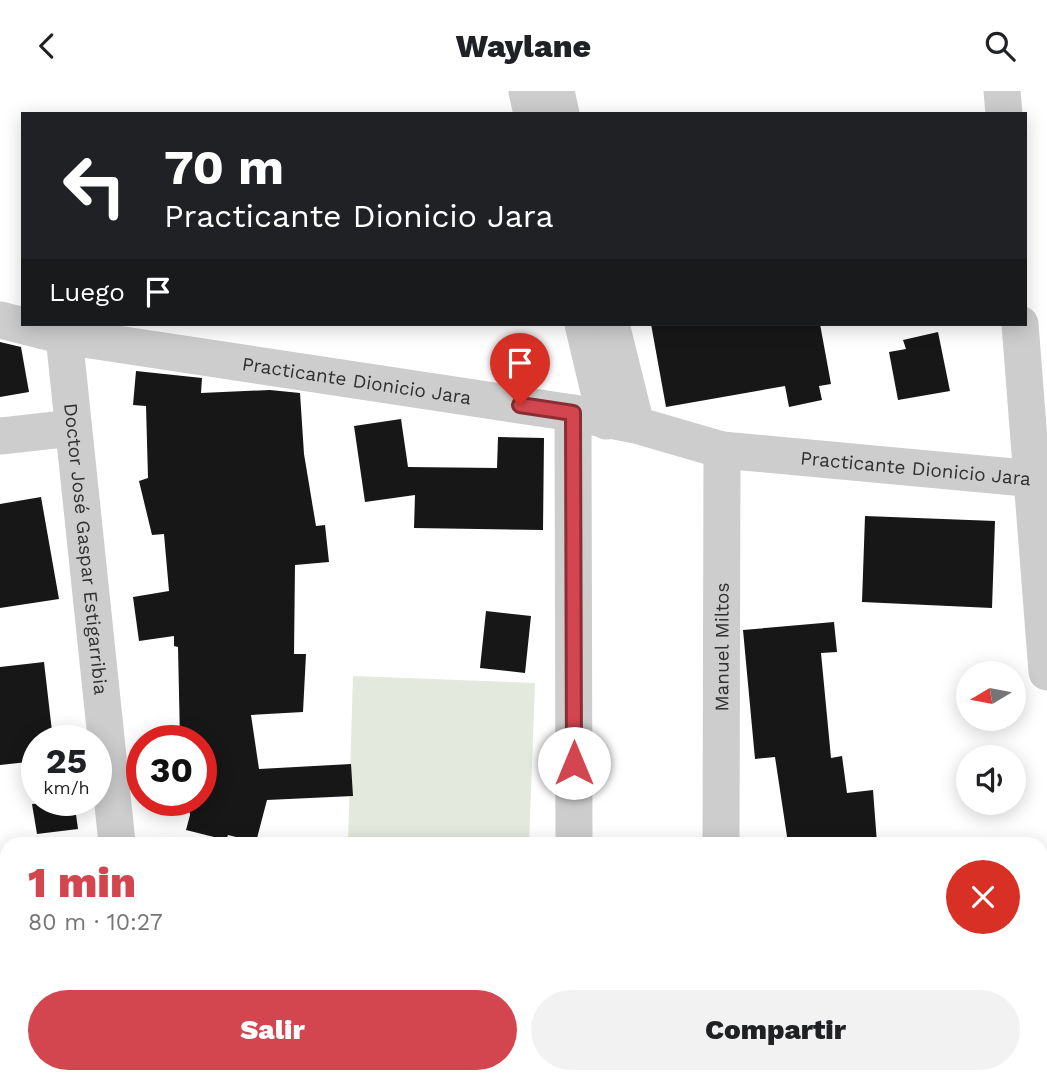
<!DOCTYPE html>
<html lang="es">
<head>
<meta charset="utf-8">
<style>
  :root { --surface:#fff; --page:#f2f2f2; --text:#202124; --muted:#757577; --accent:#d4464f }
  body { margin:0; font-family:"Work Sans",sans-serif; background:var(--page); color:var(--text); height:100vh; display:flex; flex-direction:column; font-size:26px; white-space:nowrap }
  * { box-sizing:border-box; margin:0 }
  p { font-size:23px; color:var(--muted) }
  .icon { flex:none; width:38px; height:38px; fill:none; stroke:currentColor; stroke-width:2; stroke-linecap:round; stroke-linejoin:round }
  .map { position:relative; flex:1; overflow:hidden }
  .drawer { position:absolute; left:0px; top:746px; width:1048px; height:247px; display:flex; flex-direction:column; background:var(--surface); border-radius:21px 21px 0 0; box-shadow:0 4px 18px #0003 }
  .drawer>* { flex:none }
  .top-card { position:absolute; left:21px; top:21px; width:1006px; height:214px; border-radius:0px; box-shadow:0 4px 18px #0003; background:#202124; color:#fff; overflow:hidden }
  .needle { width:46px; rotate:260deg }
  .tools { position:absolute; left:956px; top:570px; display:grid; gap:14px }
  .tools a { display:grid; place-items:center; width:70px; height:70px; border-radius:50%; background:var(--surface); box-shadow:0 4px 18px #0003; font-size:35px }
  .speed { position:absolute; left:21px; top:634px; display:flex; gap:14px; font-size:35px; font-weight:700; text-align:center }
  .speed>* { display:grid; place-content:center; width:91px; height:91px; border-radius:50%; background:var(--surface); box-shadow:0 4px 18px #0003; line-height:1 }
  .speed small { font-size:18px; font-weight:400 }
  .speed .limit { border:10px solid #d22; background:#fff; color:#111 }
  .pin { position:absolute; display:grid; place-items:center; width:60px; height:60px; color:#fff; margin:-72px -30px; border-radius:50% 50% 50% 0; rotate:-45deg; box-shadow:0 0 7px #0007 }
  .pin .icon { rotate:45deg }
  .me { position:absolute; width:77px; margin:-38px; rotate:0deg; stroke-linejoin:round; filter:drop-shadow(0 0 5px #0008) }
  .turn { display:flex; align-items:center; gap:24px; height:147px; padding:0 28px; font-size:32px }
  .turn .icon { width:91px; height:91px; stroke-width:2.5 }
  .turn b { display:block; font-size:49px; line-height:60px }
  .then { display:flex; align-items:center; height:66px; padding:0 28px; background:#0003; gap:14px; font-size:26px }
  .round { display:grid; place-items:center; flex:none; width:74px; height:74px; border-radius:37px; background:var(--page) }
  .summary { display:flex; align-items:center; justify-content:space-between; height:119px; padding:0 28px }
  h1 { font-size:42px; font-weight:800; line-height:52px; color:var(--accent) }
  .cta { display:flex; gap:14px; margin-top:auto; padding:14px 28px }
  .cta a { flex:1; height:80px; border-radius:42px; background:var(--accent); color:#fff; font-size:28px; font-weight:800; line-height:80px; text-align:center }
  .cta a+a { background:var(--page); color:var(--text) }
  header { display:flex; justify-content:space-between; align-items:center; height:91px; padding:0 28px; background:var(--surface); font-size:32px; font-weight:800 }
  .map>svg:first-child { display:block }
  .green { fill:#e3e9dd }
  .building { fill:#171717 }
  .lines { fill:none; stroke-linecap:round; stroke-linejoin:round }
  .street { stroke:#cdcdcd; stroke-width:37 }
  .secondary { stroke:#bababa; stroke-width:38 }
  .route-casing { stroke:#8a2e33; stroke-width:18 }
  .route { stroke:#d4464f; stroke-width:12 }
  .labels { text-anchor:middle; stroke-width:7; stroke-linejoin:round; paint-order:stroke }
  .street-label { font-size:19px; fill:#303030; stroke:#fff }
</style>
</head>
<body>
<header><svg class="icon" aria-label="back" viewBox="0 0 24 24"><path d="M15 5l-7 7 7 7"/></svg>Waylane<svg class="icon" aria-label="search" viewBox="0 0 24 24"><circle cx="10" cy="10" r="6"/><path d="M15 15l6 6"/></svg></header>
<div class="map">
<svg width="1047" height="991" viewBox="0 0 1047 991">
  <rect width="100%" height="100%" fill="#fff"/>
  <path class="green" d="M 353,585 L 535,592 L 529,752 L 348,752 Z"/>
  <path class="building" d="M 651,233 L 820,233 L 831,293 L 819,295 L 822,309 L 789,316 L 785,295 L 666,316 Z
    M 938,241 L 950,300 L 898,309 L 889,261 L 906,258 L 903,249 Z
    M 0,251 L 21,256 L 29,301 L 0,306 Z
    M 136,280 L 202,287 L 201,302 L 270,299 L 300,302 L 304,363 L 316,435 L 325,434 L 329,471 L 295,474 L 294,563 L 306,563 L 303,621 L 251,624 L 259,678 L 351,673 L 353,705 L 267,709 L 256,751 L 228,744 L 226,749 L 186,739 L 190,724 L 188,709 L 201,709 L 201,649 L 180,649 L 178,556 L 174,555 L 174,545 L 139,550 L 133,506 L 169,500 L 164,443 L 152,444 L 139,390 L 148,387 L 146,315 L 133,314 Z
    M 401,328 L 408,376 L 497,377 L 498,346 L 544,347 L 543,439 L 414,437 L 415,404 L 365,411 L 354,335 Z
    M 41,406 L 59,508 L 0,517 L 0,413 Z
    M 865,425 L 995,430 L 992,517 L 862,511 Z
    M 486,520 L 531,525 L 525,582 L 480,577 Z
    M 834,531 L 837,561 L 821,562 L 831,667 L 842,665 L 847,702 L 873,699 L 877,752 L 788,752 L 775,666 L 755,668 L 743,539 Z
    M 44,571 L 53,649 L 37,649 L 37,670 L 0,674 L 0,576 Z
    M 74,709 L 78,738 L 37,743 L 32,713 Z"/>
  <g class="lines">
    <g class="street">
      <path d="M 527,0 L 532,23"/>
      <path d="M 556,0 L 561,23"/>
      <path d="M 1002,0 L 1004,23"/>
      <path id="s1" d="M 0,229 L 64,245 L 573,322 L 636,334 L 722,359 L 1047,389"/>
      <path d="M 583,233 L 606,330"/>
      <path d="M 611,233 L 636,334"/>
      <path d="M 1020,233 L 1047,581"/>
      <path id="s2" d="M 64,245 L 117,752"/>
      <path d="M 573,322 L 574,752"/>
      <path d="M 0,345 L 73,337"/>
      <path id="s3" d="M 721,752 L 722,359"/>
      <path d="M 139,985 L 139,991"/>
      <path d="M 575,985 L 575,991"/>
      <path d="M 720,991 L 720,985"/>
    </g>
    <path class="secondary" d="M 0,940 L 7,938
      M 631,985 L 644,991"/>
  </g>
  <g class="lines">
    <defs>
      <path id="route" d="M 520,314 L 573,322 L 574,672"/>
    </defs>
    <use href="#route" class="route-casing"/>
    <use href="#route" class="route"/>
  </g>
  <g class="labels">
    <g class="street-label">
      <text dy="7" stroke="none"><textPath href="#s1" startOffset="362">Practicante Dionicio Jara</textPath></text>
      <text dy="7" stroke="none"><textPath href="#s1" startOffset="929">Practicante Dionicio Jara</textPath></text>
      <text dy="7" stroke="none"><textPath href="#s2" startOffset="214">Doctor José Gaspar Estigarribia</textPath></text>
      <text dy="7" stroke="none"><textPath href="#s3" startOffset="196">Manuel Miltos</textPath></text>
    </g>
  </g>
</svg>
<div class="tools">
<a><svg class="needle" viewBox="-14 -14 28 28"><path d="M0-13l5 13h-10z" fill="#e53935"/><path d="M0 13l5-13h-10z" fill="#757577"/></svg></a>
<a><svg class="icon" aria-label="sound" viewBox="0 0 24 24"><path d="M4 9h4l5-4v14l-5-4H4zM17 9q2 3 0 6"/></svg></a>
</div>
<div class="speed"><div>25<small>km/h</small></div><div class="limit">30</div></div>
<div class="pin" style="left:520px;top:314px;background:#d93025"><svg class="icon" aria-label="arrive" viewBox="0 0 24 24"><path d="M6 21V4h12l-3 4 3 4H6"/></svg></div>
<svg class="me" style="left:574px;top:672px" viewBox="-20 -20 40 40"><circle r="19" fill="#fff"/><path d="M0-13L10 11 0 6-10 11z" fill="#d4464f"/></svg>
<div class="top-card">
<div class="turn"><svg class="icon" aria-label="left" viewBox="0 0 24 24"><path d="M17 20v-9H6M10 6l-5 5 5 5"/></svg><div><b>70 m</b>Practicante Dionicio Jara</div></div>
<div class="then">Luego<svg class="icon" aria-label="arrive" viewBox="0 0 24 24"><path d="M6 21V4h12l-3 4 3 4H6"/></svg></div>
</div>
<section class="drawer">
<div class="summary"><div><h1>1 min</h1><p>80 m · 10:27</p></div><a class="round" style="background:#d93025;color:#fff"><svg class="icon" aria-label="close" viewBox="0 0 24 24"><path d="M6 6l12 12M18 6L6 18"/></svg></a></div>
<div class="cta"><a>Salir</a><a>Compartir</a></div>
</section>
</div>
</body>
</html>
